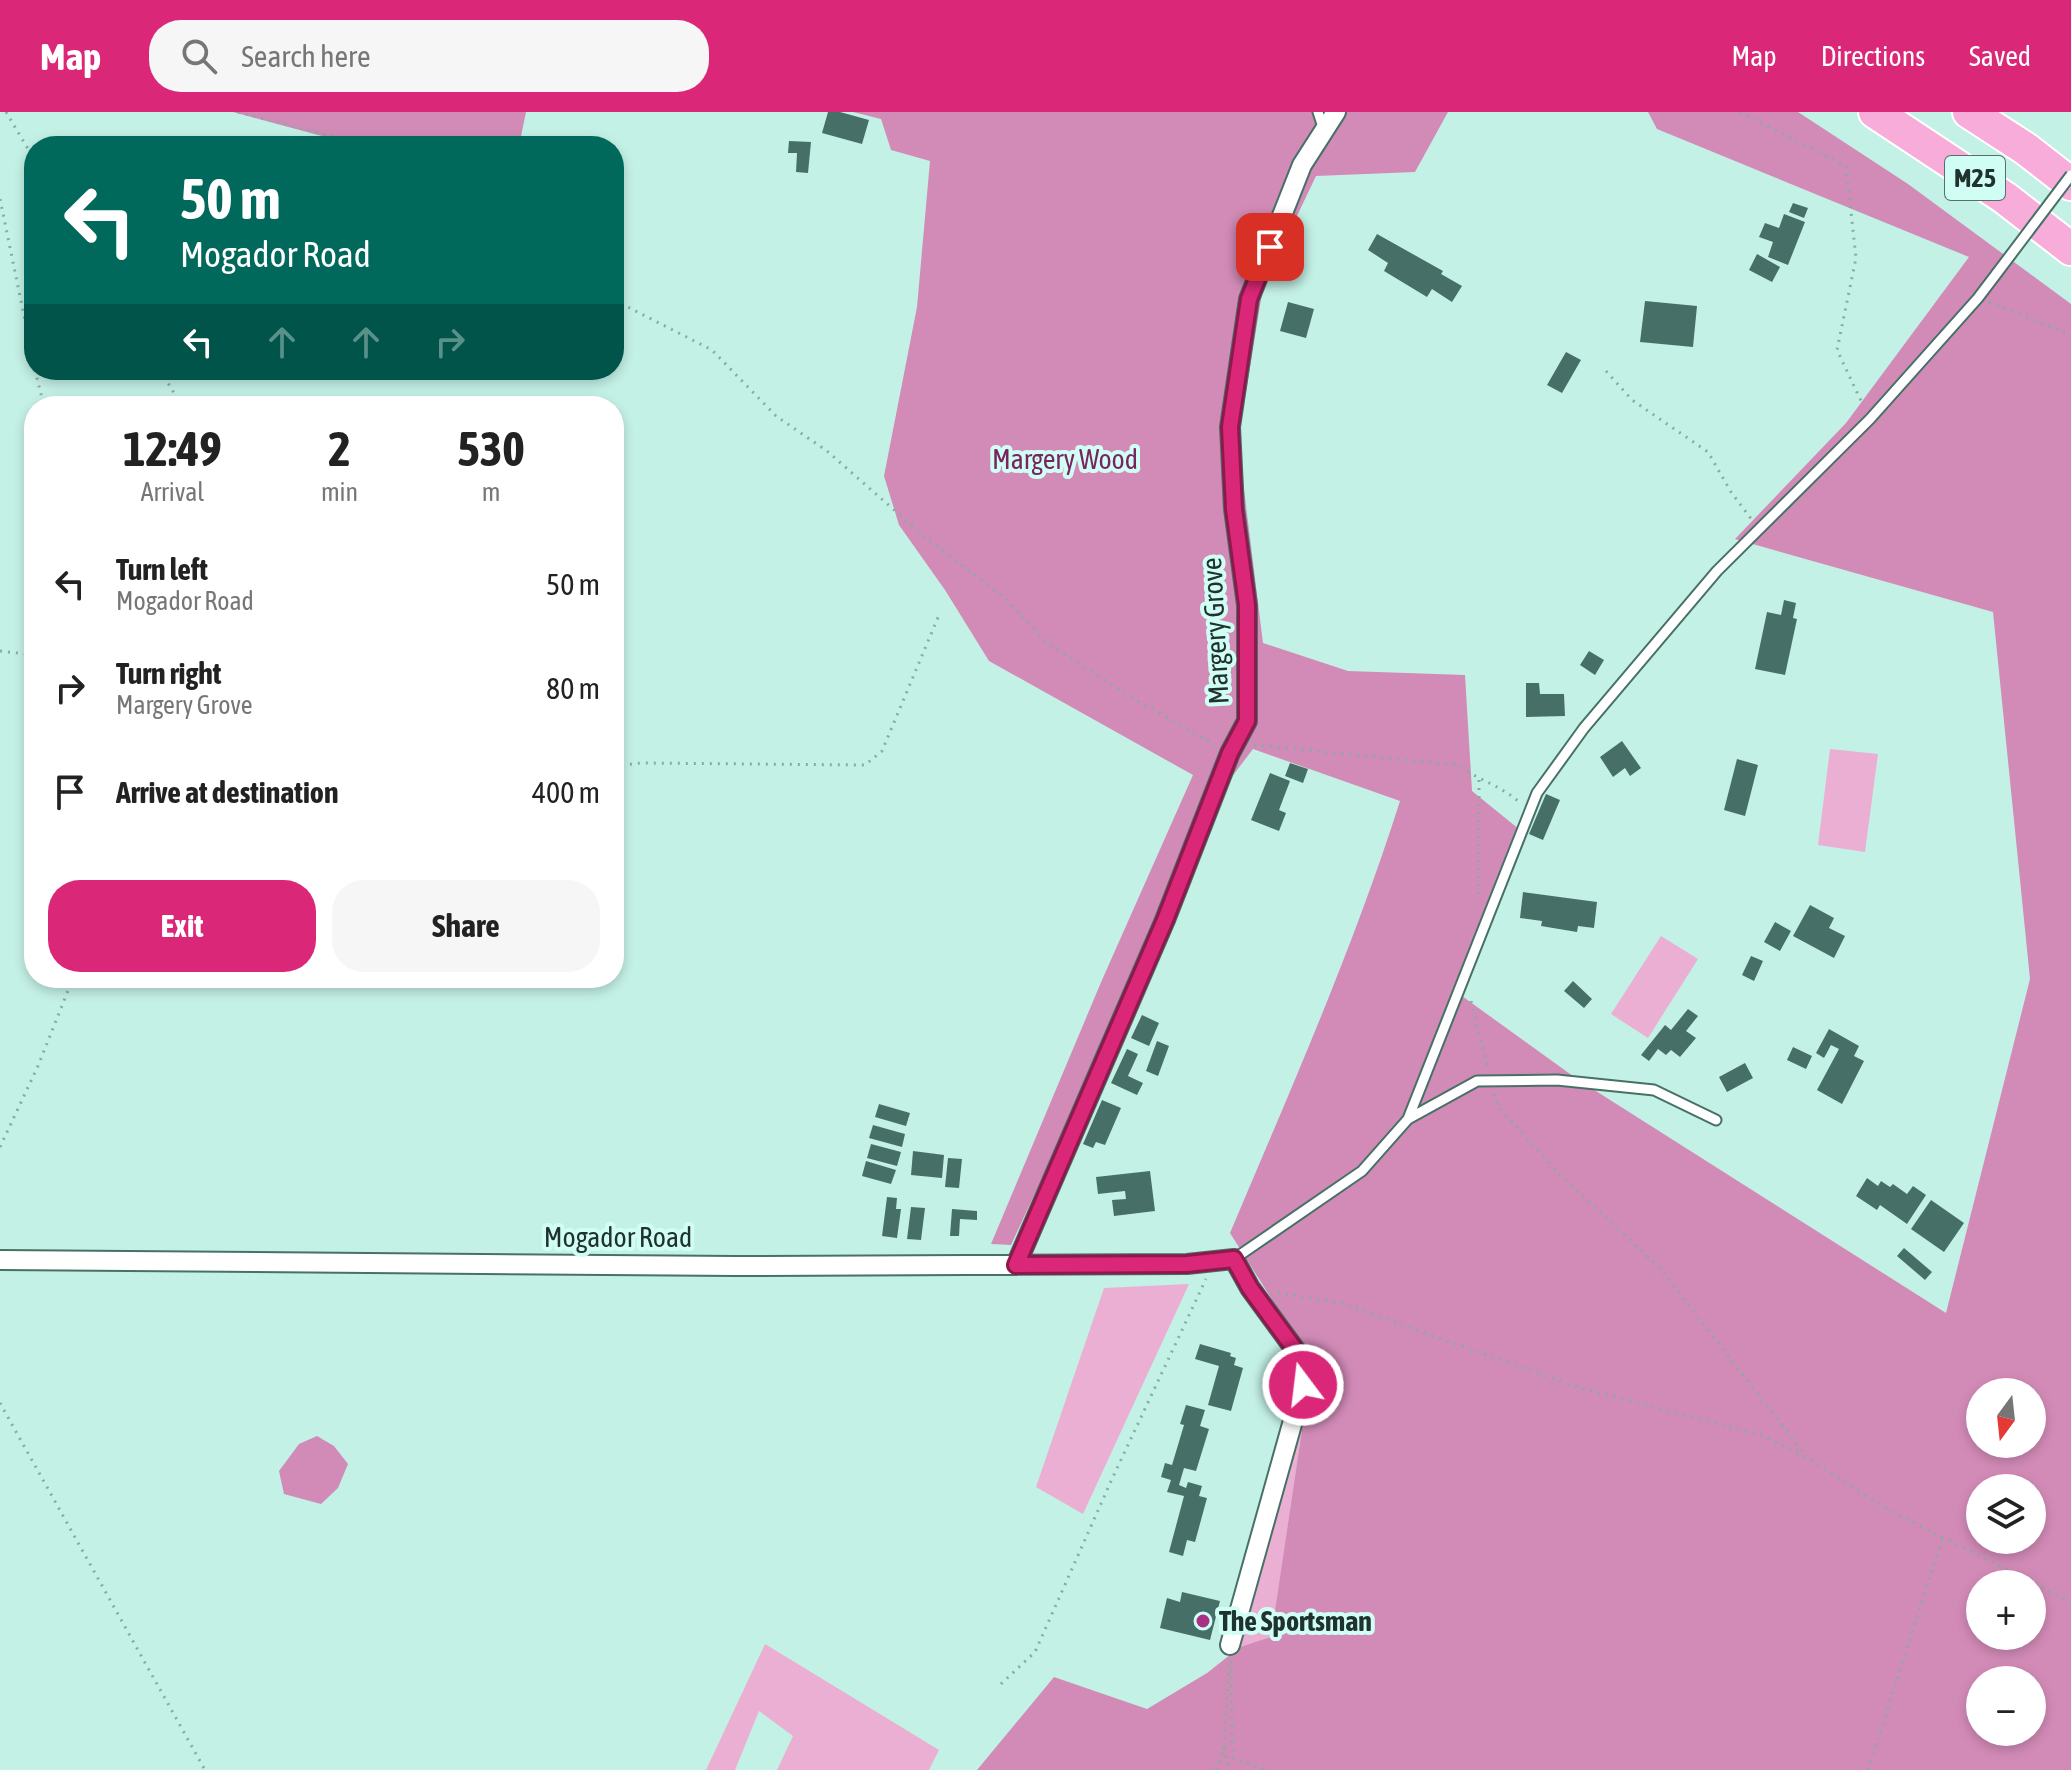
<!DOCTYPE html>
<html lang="en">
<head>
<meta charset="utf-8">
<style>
  :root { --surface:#fff; --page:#f6f6f6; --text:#222; --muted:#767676; --accent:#db2777 }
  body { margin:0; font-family:"Asap Condensed",sans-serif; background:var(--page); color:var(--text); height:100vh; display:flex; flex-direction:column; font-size:30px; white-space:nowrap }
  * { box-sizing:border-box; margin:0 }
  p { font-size:26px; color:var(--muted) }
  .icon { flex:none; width:44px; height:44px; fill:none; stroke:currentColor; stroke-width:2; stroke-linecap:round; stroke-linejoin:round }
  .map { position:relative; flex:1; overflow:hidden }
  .side { position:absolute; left:24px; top:284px; width:600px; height:592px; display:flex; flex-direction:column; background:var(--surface); border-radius:32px; box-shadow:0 4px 12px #0003 }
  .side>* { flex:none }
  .hud { position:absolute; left:24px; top:24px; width:600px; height:244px; border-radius:32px; box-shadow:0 4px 12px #0003; background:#00695c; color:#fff; overflow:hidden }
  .needle { width:52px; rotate:195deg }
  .tools { position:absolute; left:1966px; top:1266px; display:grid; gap:16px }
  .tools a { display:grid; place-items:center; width:80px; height:80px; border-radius:50%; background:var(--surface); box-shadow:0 4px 12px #0003; font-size:40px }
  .pin { position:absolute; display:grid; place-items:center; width:68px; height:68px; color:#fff; margin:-34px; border-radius:16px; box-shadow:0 4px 12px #0006 }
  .me { position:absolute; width:88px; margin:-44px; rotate:345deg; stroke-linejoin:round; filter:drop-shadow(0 0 6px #0008) }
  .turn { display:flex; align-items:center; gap:28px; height:168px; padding:0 24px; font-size:36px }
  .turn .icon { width:104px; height:104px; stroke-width:2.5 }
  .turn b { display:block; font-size:56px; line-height:68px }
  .lanes { display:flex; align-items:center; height:76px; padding:0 24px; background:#0003; justify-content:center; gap:40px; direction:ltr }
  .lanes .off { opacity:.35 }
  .eta { display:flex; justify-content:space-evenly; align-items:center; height:136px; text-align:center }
  .eta b { font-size:48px; font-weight:700; line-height:56px }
  .primary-button { display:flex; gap:16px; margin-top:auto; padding:16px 24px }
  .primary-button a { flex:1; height:92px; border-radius:32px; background:var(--accent); color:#fff; font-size:32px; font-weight:700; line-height:92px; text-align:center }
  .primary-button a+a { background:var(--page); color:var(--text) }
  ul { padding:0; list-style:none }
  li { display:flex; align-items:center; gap:24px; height:104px; padding:0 24px }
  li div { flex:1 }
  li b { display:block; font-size:30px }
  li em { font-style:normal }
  header { display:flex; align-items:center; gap:48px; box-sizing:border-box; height:112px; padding:0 40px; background:var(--accent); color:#fff }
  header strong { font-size:38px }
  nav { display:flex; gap:44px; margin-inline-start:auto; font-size:28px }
  .search { width:560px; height:72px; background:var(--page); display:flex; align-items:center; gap:20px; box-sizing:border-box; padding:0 28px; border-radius:32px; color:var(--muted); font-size:30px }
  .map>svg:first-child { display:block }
  .green { fill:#ebafd3 }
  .forest { fill:#d28bb7; fill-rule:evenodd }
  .building { fill:#467067 }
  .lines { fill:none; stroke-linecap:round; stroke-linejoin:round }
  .lane-casing { stroke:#477067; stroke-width:13 }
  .street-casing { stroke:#477067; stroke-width:22 }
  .highway-casing { stroke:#fff; stroke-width:36 }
  .path { stroke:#88aba3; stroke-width:3; stroke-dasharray:2 6; stroke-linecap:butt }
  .lane { stroke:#fff; stroke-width:9 }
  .street { stroke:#fff; stroke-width:18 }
  .highway { stroke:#f7acda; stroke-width:32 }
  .lane-bridge-casing { stroke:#477067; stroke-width:13; stroke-linecap:butt }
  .lane-bridge { stroke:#fff; stroke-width:9 }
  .route-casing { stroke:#8e194d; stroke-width:20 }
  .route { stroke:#db2777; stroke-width:14 }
  .poi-dot { fill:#aa3085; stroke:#d1fef4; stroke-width:3 }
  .labels { text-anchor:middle; stroke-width:8; stroke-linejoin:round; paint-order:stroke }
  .shield { fill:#d1fef4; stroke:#556f69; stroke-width:2 }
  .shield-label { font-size:26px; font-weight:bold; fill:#20322e }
  .park-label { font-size:28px; fill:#78255e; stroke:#d1fef4 }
  .street-label { font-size:28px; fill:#20322e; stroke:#d1fef4 }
  .poi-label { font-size:28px; font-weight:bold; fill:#20322e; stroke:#d1fef4; text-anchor:start }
</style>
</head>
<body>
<header>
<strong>Map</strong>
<div class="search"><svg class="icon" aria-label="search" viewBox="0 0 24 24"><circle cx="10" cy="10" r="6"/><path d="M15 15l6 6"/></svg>Search here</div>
<nav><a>Map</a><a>Directions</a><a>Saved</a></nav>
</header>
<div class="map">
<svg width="2071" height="1658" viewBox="0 0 2071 1658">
  <rect width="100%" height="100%" fill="#c4f1e6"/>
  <path class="green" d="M 1830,637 L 1878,642 L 1865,740 L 1818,733 Z
    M 1661,824 L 1698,847 L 1648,926 L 1611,902 Z
    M 1189,1172 L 1083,1402 L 1036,1375 L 1104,1176 Z
    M 1307,1285 L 1271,1526 L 1240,1535 Z
    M 765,1532 L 939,1638 L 929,1658 L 777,1658 L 793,1624 L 759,1599 L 735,1658 L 706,1658 Z"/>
  <path class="forest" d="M 233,0 L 526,0 L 519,34 L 359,34 Z
    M 853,0 L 1448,0 L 1415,60 L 1316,64 L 1263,175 L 1238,329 L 1263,531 L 1348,559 L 1465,563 L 1472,679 L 1520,718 L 1455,879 L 1577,967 L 1946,1201 L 2030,867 L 1993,500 L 1735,427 L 1846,311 L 1969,145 L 1657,17 L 1648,0 L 1798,0 L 1908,72 L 2071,192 L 2071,1658 L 977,1658 L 1054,1565 L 1147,1597 L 1207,1561 L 1240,1535 L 1271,1525 L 1312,1251 L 1230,1121 C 1290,979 1353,837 1400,689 L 1253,637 L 1221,679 L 1011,1133 L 991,1132 L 1102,868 L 1193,663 L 989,549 L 945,478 L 899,413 L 884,364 L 917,195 L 930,49 L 891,38 L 881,7 ZM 1980,1280 L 2032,1280 L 2032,1332 L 1980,1332 ZM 1980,1376 L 2032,1376 L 2032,1428 L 1980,1428 ZM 1980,1472 L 2032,1472 L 2032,1524 L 1980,1524 ZM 1980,1568 L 2032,1568 L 2032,1620 L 1980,1620 Z
    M 317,1324 L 334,1334 L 348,1352 L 338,1376 L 321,1392 L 284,1382 L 279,1359 L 299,1332 Z"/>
  <path class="building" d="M 828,0 L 840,0 L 869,8 L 862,32 L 822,21 Z
    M 789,29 L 811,30 L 808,61 L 796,60 L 797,41 L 788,41 Z
    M 1793,91 L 1808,96 L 1804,106 L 1789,100 Z
    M 1784,102 L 1805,110 L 1788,153 L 1768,145 L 1773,130 L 1759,125 L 1765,111 L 1779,116 Z
    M 1377,122 L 1443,159 L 1441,162 L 1462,174 L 1452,190 L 1432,177 L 1427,185 L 1384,159 L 1388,151 L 1368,138 Z
    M 1757,142 L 1780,155 L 1772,170 L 1749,158 Z
    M 1645,189 L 1697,194 L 1693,235 L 1640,230 Z
    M 1288,190 L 1314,197 L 1306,226 L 1280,219 Z
    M 1566,240 L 1581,248 L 1562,281 L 1547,273 Z
    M 1784,488 L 1796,491 L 1793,506 L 1797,507 L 1785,563 L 1755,557 L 1767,500 L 1781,503 Z
    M 1589,539 L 1604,548 L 1595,563 L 1580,553 Z
    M 1526,571 L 1539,571 L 1540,582 L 1564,582 L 1565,604 L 1526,605 Z
    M 1622,629 L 1641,656 L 1630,664 L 1625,656 L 1613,665 L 1600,645 Z
    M 1737,647 L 1758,653 L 1745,704 L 1724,698 Z
    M 1290,651 L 1308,657 L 1303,671 L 1285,664 Z
    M 1270,661 L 1290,669 L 1279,698 L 1286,701 L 1279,719 L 1251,708 Z
    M 1546,682 L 1560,688 L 1543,728 L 1529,722 Z
    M 1523,780 L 1597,790 L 1594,816 L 1578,814 L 1577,820 L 1541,814 L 1542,809 L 1520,806 Z
    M 1810,793 L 1834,806 L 1829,816 L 1845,824 L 1834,846 L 1793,824 Z
    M 1775,810 L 1791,819 L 1780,839 L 1764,830 Z
    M 1751,844 L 1763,849 L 1754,869 L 1742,863 Z
    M 1573,869 L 1592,887 L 1584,896 L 1564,879 Z
    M 1688,897 L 1698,904 L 1686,919 L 1696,926 L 1680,945 L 1671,938 L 1666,943 L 1658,937 L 1649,949 L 1641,943 L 1665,913 L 1671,918 Z
    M 1142,903 L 1159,911 L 1149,934 L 1131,926 Z
    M 1829,917 L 1859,934 L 1854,944 L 1864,949 L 1842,992 L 1817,978 L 1839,937 L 1831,933 L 1824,946 L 1816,941 Z
    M 1157,929 L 1169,934 L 1158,964 L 1146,959 Z
    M 1793,935 L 1812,944 L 1806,957 L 1787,948 Z
    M 1127,937 L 1138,942 L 1128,964 L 1143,971 L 1137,983 L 1111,971 Z
    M 1745,951 L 1753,966 L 1727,980 L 1719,965 Z
    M 1102,988 L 1121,996 L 1105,1033 L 1096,1030 L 1093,1036 L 1083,1032 Z
    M 879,992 L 910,1001 L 906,1014 L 875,1005 Z
    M 873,1013 L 905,1022 L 902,1035 L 869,1026 Z
    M 871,1032 L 901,1040 L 897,1054 L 867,1046 Z
    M 913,1039 L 944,1043 L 942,1066 L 911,1063 Z
    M 948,1046 L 962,1047 L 959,1076 L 945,1075 Z
    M 866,1049 L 896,1058 L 891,1072 L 862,1064 Z
    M 1150,1059 L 1155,1099 L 1114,1104 L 1112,1088 L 1126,1087 L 1125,1079 L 1098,1082 L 1096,1065 Z
    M 1867,1066 L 1878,1074 L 1881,1069 L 1890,1075 L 1893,1072 L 1907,1082 L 1913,1074 L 1926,1083 L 1907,1112 L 1880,1093 L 1877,1098 L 1856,1084 Z
    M 887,1085 L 897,1086 L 896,1097 L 901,1097 L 897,1126 L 882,1124 Z
    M 1931,1088 L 1964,1111 L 1944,1140 L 1911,1117 Z
    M 911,1095 L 925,1096 L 921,1128 L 907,1127 Z
    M 952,1097 L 977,1099 L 977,1108 L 960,1107 L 959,1124 L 950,1124 Z
    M 1904,1136 L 1932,1160 L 1925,1168 L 1897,1144 Z
    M 1200,1232 L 1231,1241 L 1230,1244 L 1236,1246 L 1234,1253 L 1243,1256 L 1231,1299 L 1208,1293 L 1219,1254 L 1195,1247 Z
    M 1186,1293 L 1205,1298 L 1200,1314 L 1209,1317 L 1196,1359 L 1184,1356 L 1179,1373 L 1186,1376 L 1188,1370 L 1202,1374 L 1199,1384 L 1207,1386 L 1195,1430 L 1187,1428 L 1183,1444 L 1169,1440 L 1184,1384 L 1167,1380 L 1171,1368 L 1161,1365 L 1165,1351 L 1172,1353 L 1184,1313 L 1180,1312 Z
    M 1182,1480 L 1220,1489 L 1210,1528 L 1160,1516 L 1167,1486 L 1180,1490 Z"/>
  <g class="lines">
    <defs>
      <path id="lane" d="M 1318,0 L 1324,18
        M 1408,1007 L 1537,681 L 1584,616 L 1717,459 L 1870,307 L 1978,186 L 1997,161
        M 1234,1147 L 1362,1059 L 1408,1007 L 1477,969 L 1557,968 L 1654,978 L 1716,1008"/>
      <path id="street" d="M 0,1148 L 736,1154 L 1187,1152 L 1234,1147 L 1250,1176 L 1302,1247 L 1303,1273 L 1230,1533
        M 1016,1153 L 1165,808 L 1230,641 L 1247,609 L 1247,493 L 1234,397 L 1230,315 L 1249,187 L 1302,53 L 1336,0"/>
      <path id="highway" d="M 1875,0 L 2005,86 L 2071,137
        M 1969,0 L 2026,37 L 2071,72"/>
    </defs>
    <use href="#lane" class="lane-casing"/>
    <use href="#street" class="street-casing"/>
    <use href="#highway" class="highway-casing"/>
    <path class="path" d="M 6,0 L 34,47
      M 238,0 L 371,34
      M 1739,0 L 1846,54 L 1856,146 L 1837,238 L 1863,293
      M 0,87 L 34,252
      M 614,188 L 712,238 L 776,304 L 827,339 L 925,425 L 1006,487 L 1047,531 L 1136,588 L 1215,633
      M 1989,190 L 2071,223
      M 35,258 L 44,294
      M 160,258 L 182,294
      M 1606,259 L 1632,288 L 1708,340 L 1731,380 L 1752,408
      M 0,539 L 34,543
      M 1254,633 L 1457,653 C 1477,667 1503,675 1519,690
      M 614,654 L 641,651 L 865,653 L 882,639 L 939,503
      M 1479,668 L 1479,788
      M 1471,889 L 1487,955
      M 1494,982 L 1498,994 L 1562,1065 L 1659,1155 L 1806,1344
      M 0,1035 L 38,954 L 73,866
      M 1278,1181 L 1337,1190 L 1577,1275 L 1761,1323 L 1809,1347 L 1885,1396 L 2071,1490
      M 0,1291 L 205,1658
      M 1231,1549 L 1233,1646 L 1267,1658
      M 1001,1572 L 1035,1540 L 1112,1367 L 1206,1167
      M 1224,1636 L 1229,1658
      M 1216,1658 L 1224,1636 L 1229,1553
      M 1868,1658 L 1943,1424"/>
    <use href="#lane" class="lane"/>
    <use href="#street" class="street"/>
    <use href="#highway" class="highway"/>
    <defs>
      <path id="lane-bridge" d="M 1997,161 L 2071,63"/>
    </defs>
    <use href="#lane-bridge" class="lane-bridge-casing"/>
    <use href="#lane-bridge" class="lane-bridge"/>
  </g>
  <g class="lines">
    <defs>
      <path id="route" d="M 1270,135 L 1249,187 L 1230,315 L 1234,397 L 1247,493 L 1247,609 L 1230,641 L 1165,808 L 1016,1153 L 1187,1152 L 1234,1147 L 1250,1176 L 1302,1247 L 1303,1273"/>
    </defs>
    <use href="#route" class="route-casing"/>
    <use href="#route" class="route"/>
  </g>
  <circle class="poi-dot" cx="1203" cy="1509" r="8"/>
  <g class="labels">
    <rect class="shield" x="1945" y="44" width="60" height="44" rx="6"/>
    <g class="shield-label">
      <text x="1975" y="75">M25</text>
    </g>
    <g class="park-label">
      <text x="1065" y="357">Margery Wood</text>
    </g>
    <g class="street-label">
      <text transform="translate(1215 519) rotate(-93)" y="10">Margery Grove</text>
      <text x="618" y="1135">Mogador Road</text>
    </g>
    <g class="poi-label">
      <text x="1219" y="1519">The Sportsman</text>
    </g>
  </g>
</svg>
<div class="tools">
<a><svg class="needle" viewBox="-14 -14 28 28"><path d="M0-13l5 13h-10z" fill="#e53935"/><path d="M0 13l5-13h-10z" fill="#767676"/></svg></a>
<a><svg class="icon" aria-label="layers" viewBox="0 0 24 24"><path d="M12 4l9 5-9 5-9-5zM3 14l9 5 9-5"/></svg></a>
<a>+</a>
<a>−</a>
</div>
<div class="pin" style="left:1270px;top:135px;background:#d93025"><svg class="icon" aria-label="arrive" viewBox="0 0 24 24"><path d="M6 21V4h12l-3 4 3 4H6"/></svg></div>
<svg class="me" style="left:1303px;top:1273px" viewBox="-20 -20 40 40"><circle r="17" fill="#db2777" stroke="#fff" stroke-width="3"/><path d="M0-11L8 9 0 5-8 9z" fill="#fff"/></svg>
<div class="hud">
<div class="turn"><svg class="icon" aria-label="left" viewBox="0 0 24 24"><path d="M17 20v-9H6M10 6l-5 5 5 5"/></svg><div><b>50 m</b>Mogador Road</div></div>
<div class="lanes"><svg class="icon" aria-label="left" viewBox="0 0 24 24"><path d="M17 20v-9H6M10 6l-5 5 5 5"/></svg><svg class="icon off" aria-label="ahead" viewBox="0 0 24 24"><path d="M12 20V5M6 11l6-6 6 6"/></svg><svg class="icon off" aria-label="ahead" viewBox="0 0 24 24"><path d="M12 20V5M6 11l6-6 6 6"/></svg><svg class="icon off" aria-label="right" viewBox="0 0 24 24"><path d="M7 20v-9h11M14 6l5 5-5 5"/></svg></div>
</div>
<section class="side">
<div class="eta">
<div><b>12:49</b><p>Arrival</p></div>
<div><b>2</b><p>min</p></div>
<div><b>530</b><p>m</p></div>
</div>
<ul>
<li><svg class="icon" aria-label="left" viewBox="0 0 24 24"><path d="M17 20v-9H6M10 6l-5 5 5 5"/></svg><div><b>Turn left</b><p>Mogador Road</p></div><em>50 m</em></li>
<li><svg class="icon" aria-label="right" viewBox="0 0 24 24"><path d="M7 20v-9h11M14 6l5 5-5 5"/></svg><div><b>Turn right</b><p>Margery Grove</p></div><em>80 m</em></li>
<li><svg class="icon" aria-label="arrive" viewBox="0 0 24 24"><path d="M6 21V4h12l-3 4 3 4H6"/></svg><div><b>Arrive at destination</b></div><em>400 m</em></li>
</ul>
<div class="primary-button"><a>Exit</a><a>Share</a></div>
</section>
</div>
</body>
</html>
